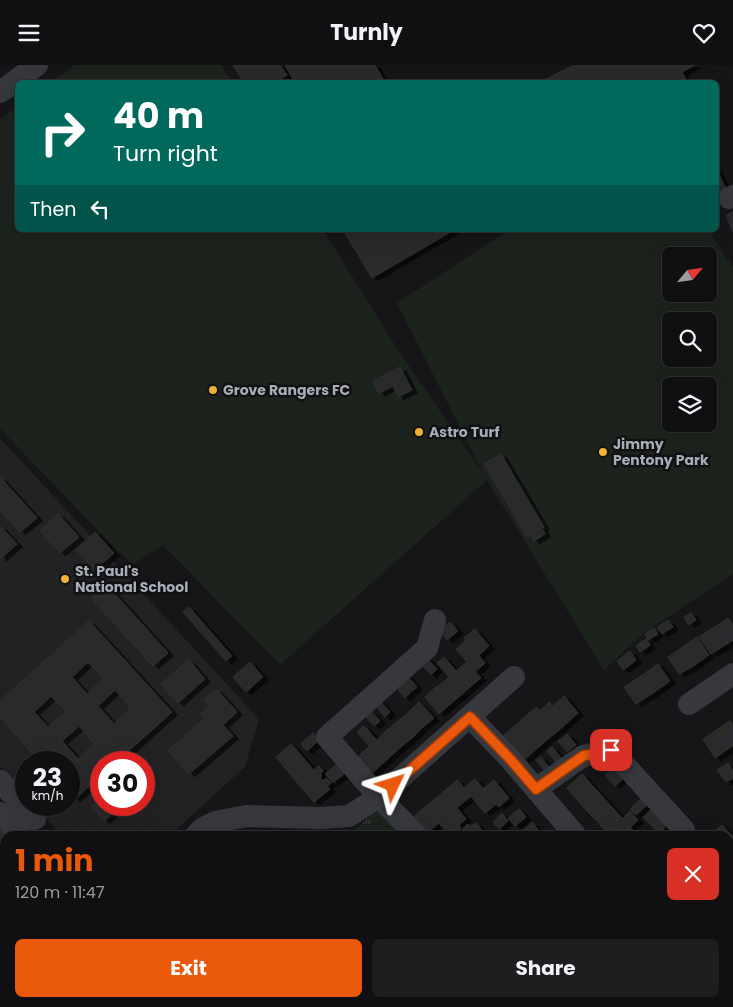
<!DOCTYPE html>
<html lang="en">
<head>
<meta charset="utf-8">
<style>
  :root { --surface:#101012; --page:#1e1e20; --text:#f1f3f6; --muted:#9c9d9f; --line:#303032; --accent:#ea580c }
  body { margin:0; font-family:Poppins,sans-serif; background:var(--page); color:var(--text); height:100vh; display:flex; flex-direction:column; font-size:19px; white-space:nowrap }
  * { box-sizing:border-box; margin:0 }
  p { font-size:16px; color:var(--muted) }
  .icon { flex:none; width:28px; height:28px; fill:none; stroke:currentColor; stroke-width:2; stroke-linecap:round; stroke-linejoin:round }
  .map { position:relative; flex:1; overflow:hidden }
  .side { position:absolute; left:0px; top:766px; width:734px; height:176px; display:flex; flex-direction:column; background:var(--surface); border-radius:15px 15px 0 0; box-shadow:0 5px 20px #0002,0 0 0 1px var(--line) }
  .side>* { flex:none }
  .guide { position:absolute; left:15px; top:15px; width:704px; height:152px; border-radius:8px; box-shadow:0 5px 20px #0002,0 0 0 1px var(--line); background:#00695c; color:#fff; overflow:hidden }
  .needle { width:32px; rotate:61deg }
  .buttons { position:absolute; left:662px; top:182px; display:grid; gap:10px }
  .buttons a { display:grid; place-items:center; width:55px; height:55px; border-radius:8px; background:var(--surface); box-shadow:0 5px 20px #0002,0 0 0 1px var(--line); font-size:25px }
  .speed { position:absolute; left:15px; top:686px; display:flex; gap:10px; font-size:25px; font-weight:700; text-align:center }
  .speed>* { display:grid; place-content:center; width:65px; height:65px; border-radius:50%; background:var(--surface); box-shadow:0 5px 20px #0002,0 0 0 1px var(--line); line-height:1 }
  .speed small { font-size:12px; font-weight:400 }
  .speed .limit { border:8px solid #d22; background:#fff; color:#111 }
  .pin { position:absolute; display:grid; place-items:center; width:42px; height:42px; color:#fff; margin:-21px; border-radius:10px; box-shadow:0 2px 8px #0006 }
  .me { position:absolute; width:55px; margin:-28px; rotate:49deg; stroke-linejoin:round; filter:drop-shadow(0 0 4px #0008) }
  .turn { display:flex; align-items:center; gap:18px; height:105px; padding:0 15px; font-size:22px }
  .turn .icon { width:65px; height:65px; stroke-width:2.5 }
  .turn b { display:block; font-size:35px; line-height:42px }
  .then { display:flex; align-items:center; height:48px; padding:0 15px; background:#0003; gap:10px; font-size:19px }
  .round { display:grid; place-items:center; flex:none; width:52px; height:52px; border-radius:8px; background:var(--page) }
  .head { display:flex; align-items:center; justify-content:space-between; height:85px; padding:0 15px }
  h1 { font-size:30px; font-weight:700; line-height:38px; color:var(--accent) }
  .action { display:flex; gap:10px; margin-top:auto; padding:10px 15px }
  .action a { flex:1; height:58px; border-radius:8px; background:var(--accent); color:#fff; font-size:20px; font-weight:700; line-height:58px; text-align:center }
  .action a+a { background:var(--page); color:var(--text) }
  header { display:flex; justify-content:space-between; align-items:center; height:65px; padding:0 15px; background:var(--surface); font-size:22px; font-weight:700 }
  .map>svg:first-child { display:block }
  .built { fill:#222225; fill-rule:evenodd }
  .grass { fill:url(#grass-tufts) }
  .pitch { fill:#1c231d; fill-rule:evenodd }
  .building { fill:#29292c; stroke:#303034; fill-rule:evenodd; filter:url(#shadow) }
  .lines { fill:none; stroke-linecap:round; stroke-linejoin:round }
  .path { stroke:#3d3f44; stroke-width:3; stroke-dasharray:2.5 4; stroke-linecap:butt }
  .minor { stroke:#37383d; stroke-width:22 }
  .route-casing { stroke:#983908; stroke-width:12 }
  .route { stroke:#ea580c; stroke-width:9 }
  .poi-dot { fill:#f2b134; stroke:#111113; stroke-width:2 }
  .labels { text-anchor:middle; stroke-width:5; stroke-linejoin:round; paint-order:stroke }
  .poi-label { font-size:14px; font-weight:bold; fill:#a8adb8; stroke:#111113; text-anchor:start }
</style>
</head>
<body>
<header><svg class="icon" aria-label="menu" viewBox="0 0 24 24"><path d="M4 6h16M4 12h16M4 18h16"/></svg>Turnly<svg class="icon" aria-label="heart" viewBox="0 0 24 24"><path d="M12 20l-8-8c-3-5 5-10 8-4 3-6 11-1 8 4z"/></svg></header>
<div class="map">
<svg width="733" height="942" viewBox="0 0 733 942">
  <defs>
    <pattern id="grass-tufts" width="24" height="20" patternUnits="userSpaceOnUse" patternTransform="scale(1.25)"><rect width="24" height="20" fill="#1c231d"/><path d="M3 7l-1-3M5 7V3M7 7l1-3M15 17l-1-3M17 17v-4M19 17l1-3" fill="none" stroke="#3a403c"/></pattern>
    <filter id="shadow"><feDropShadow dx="5.5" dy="3" stdDeviation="0" flood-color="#0009"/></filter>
  </defs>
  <rect width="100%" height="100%" fill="#161618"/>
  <path class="built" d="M 0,373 L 259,654 L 245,702 L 169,771 L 62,771 L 34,740 L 69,740 L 69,698 L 26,698 L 26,731 L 0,702 ZM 101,698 L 144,698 L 144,740 L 101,740 Z"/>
  <path class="grass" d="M 387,746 L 397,761 L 386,771 L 354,771 L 355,765 L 375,747 Z"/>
  <path class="pitch" d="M 75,0 L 221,0 L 232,17 L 51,17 Z
    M 17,42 L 18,165 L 323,165 L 398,285 L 484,410 L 397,238 L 509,165 L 708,165 L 733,202 L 733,509 L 645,567 L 604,605 L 487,415 L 280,600 L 163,480 L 132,500 L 0,364 L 0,54 ZM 671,191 L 709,191 L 709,229 L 671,229 ZM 671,256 L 709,256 L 709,294 L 671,294 ZM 671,321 L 709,321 L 709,359 L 671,359 Z"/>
  <path class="building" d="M 233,0 L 280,0 L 287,10 L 275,18 L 244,18 Z
    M 285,0 L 375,0 L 385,18 L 295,18 Z
    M 574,0 L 695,0 L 682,7 L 688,18 L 539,18 Z
    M 716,103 L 726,124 L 716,128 Z
    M 733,147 L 733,167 L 726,150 Z
    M 343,165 L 454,165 L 372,213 Z
    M 400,302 L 412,325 L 398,332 L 393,321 L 379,328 L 373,316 Z
    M 501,389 L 544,462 L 542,463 L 545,469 L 534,476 L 530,470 L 527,472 L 484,399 Z
    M 0,412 L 37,453 L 20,467 L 0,445 Z
    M 58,449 L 79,472 L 60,488 L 40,466 Z
    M 0,461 L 17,479 L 0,494 Z
    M 95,467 L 114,488 L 95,505 L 76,485 Z
    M 106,519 L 168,588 L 153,601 L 91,533 Z
    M 189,542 L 232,591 L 226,596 L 183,547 Z
    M 691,548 L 696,555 L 689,560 L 684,552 Z
    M 728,553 L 733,560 L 733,575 L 727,579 L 716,561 Z
    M 668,555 L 673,562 L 662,569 L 657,562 Z
    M 89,556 L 172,647 L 115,698 L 101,698 L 101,710 L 75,734 L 69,728 L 69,698 L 41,698 L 0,652 L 0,636 ZM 88,597 L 104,614 L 87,629 L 72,612 ZM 115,625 L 131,643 L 114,659 L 98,641 ZM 51,631 L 66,646 L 48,662 L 34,647 ZM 79,661 L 95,679 L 78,694 L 62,676 Z
    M 450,557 L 458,566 L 447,575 L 440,566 Z
    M 716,561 L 727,579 L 711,589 L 699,572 Z
    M 654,563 L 658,569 L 648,575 L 645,569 Z
    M 475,564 L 489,581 L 479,590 L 464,573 Z
    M 697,572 L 709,590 L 692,602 L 680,584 Z
    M 646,574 L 650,580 L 645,584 L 641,577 Z
    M 466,575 L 485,598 L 475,607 L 456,584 Z
    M 641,577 L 645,584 L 640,587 L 636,581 Z
    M 680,584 L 692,602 L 679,609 L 668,592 Z
    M 630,586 L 636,595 L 630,600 L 623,591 Z
    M 623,591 L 630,600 L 623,605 L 617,596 Z
    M 426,592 L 437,604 L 431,610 L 420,598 Z
    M 444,592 L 470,622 L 460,631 L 446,615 L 449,612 L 437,598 Z
    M 189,595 L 205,614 L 178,638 L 161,619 Z
    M 250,597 L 263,612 L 246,627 L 233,612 Z
    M 467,597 L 481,613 L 470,622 L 456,606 Z
    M 658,599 L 670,616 L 653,628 L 641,611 Z
    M 406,609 L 417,622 L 411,627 L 399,615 Z
    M 641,611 L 653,628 L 636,639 L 624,622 Z
    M 446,615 L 460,631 L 449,640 L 435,623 Z
    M 403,620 L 410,628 L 405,633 L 398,625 Z
    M 435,623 L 449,640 L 439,649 L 425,632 Z
    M 216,624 L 237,647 L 223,660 L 233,671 L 189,709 L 168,686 L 205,653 L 201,649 L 209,641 L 204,635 Z
    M 564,631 L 578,648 L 567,658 L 553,641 Z
    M 379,635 L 390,647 L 385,652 L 374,639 Z
    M 419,637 L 434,653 L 423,662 L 409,647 Z
    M 549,637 L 567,658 L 558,666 L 540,646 Z
    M 537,642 L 558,666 L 549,673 L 528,649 Z
    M 371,646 L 380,656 L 374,661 L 365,651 Z
    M 409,647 L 423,662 L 413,672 L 398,656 Z
    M 528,649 L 549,673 L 540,681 L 519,657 Z
    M 398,656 L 413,672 L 402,681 L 387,665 Z
    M 730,656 L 733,661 L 733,681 L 728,684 L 716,665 Z
    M 519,657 L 540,681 L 532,688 L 511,664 Z
    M 364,661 L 391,691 L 381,700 L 366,684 L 370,682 L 357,667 Z
    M 511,664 L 532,688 L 524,695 L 503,671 Z
    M 387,665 L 402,681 L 391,691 L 377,675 Z
    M 716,665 L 728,684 L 715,693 L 703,674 Z
    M 313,668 L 319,675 L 307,686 L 301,679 Z
    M 567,669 L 576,680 L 572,683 L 563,673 Z
    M 563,673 L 572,683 L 567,687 L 558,676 Z
    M 291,679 L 301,690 L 285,703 L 276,692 Z
    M 552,682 L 562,694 L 557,698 L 547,686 Z
    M 366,684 L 381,700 L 370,710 L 356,694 Z
    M 301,690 L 310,701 L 295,715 L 285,703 Z
    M 541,692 L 550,703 L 546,707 L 536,695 Z
    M 338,698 L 346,707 L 333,718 L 325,709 Z
    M 728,698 L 733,706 L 733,713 L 726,717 L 717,705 Z
    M 310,701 L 314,705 L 319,701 L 323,706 L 320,709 L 322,711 L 304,726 L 295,715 Z
    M 615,702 L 625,712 L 615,721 L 605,710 Z
    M 144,709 L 150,716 L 144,721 Z
    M 582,709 L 592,720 L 576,734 L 567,723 Z
    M 320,712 L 323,716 L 326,713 L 331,718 L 327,721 L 330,724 L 314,737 L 304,726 Z
    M 475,714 L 496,739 L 485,748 L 464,723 Z
    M 457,715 L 471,731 L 460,740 L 447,724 Z
    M 494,715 L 509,733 L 499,742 L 483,724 Z
    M 592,720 L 601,730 L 586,745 L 576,734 Z
    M 447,724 L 460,740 L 457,743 L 466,754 L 459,760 L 436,733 Z
    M 601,730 L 611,741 L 596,755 L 586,745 Z
    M 643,732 L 649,738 L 636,750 L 630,744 Z
    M 436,733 L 461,763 L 452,771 L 450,771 L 425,742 Z
    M 101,734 L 101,740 L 122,740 L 104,756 L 92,742 Z
    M 611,741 L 621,752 L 605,766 L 596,755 Z
    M 425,742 L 439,758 L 428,767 L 414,751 Z
    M 653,743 L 660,752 L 651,760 L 643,752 Z
    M 519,744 L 526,752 L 515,761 L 508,753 Z
    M 630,746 L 638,755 L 621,771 L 610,771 L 605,766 L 621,752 L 622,754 Z
    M 502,748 L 508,756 L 499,764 L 493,757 Z
    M 660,752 L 665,756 L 665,762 L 659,769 L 651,760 Z
    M 0,756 L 13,771 L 5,771 L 5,799 L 0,803 Z
    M 532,757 L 541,768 L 537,771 L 517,771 Z
    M 476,758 L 483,766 L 478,770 L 471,761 Z
    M 468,759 L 477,771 L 469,771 L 462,764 Z
    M 722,760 L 733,772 L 733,782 L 729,786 L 729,771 L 713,771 L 712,768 Z
    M 630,762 L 638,771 L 621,771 Z
    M 729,787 L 733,792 L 733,799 L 729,803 Z
    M 729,866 L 733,870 L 733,893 L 729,889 Z
    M 729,889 L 733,893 L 733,914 L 731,915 L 729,912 Z
    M 60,938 L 71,939 L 75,938 L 78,940 L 76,942 L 62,942 L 59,939 Z
    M 100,938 L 121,938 L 116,942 L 95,942 Z
    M 197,938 L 218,938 L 213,942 L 197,942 L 195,939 Z
    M 218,938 L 220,938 L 224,942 L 213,942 Z
    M 250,938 L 260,938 L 255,942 L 245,942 Z
    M 324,938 L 343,938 L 338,942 L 328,942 Z
    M 379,938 L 398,938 L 402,942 L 383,942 Z
    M 398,938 L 414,938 L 409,942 L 402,942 Z
    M 442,938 L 458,938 L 461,941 L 446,942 Z
    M 491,938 L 507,938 L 509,941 L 495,942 Z
    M 596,938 L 614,938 L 618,942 L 600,942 Z
    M 614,938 L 625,938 L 620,942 Z
    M 641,938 L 649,938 L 653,942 L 640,942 Z
    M 660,938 L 682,938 L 677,942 L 663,942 Z
    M 682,938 L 687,938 L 691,942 L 677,942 Z"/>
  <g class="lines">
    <path class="path" d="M 476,938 L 480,942
      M 32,942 L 36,938
      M 359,942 L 361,938"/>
    <path class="minor" d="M 0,27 L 37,0
      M 729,133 L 733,131
      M 689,639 L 733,609
      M 470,652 L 511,695 L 576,771
      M 0,716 L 35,754
      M 536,724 L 583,691 L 611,685 L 684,765
      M 0,748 L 22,771
      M 195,771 L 203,763 L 215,757 L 247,751 L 321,753 L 349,751 L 379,732 L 514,612
      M 417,771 L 379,732 L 327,672 L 427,583 L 435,555
      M 0,883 L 5,879
      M 158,938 L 162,942
      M 268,938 L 272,942
      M 720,938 L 724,942
      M 6,942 L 11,938
      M 569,942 L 570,938"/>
  </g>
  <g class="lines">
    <defs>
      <path id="route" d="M 393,720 L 470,652 L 511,695 L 536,724 L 583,691 L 611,685"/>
    </defs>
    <use href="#route" class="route-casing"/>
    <use href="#route" class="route"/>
  </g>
  <g class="poi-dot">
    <circle cx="213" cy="325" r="5"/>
    <circle cx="419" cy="367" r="5"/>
    <circle cx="603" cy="387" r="5"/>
    <circle cx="65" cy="514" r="5"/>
  </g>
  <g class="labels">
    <g class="poi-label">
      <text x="223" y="330">Grove Rangers FC</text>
      <text x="429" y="372">Astro Turf</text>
      <text x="613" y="384">Jimmy<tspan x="613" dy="16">Pentony Park</tspan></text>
      <text x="75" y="511">St. Paul's<tspan x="75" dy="16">National School</tspan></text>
    </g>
  </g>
</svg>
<div class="buttons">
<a><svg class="needle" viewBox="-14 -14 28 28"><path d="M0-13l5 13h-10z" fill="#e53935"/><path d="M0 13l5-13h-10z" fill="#9c9d9f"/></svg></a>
<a><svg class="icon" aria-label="search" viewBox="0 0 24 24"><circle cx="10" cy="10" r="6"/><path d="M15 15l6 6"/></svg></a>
<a><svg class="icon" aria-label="layers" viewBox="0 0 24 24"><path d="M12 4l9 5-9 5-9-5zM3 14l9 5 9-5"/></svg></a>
</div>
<div class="speed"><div>23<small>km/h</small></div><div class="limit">30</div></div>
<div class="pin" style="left:611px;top:685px;background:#d93025"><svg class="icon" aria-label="arrive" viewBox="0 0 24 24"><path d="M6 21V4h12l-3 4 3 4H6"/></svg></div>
<svg class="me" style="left:393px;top:720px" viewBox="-20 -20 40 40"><path d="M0-17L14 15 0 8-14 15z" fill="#ea580c" stroke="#fff" stroke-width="4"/></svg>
<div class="guide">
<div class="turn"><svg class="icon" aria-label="right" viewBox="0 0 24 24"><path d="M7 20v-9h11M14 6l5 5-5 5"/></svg><div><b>40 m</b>Turn right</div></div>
<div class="then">Then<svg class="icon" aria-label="left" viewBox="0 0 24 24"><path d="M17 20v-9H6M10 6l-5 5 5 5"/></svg></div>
</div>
<section class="side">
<div class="head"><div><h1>1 min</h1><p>120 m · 11:47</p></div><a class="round" style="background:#d93025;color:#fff"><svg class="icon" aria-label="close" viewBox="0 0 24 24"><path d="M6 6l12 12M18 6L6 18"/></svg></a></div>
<div class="action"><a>Exit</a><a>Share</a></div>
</section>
</div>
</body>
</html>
